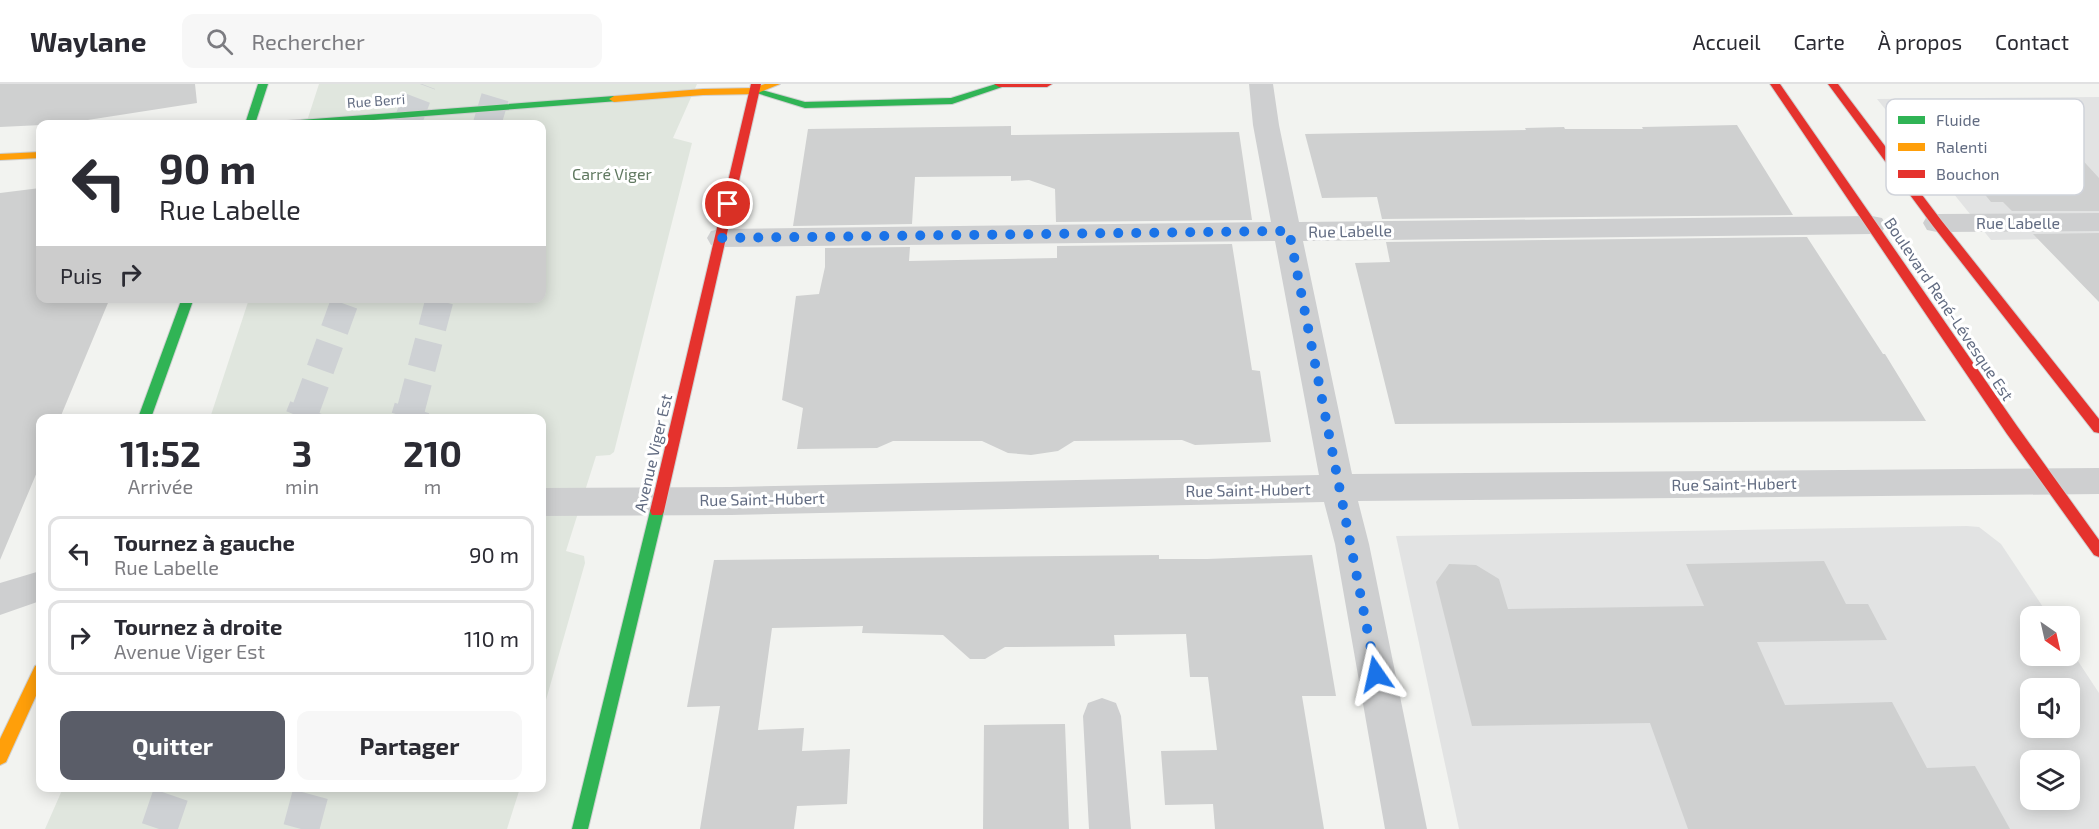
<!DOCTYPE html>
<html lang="fr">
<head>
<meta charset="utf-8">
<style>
  :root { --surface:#fff; --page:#f7f7f7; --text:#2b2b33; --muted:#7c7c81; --line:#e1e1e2; --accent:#5a5d68 }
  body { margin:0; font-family:"Exo 2",sans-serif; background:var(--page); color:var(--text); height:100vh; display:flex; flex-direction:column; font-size:22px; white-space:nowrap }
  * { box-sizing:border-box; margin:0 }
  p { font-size:20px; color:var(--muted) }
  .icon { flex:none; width:33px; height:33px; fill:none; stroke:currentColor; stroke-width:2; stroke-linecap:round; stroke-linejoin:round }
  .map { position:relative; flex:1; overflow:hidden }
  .details { position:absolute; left:36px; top:330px; width:510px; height:378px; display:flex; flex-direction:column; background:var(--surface); border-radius:12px; box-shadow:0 3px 15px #0003 }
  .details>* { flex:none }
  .banner { position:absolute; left:36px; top:36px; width:510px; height:183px; border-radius:12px; box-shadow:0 3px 15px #0003; background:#fff; color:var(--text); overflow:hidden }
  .needle { width:39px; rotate:146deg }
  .controls { position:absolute; left:2020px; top:522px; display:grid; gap:12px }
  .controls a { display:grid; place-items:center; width:60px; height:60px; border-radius:12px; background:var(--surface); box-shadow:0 3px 15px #0003; font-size:30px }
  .pin { position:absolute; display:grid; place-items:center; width:51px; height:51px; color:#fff; margin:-26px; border:3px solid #fff; border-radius:50%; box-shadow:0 2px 6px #0007 }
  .me { position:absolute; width:66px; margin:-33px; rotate:349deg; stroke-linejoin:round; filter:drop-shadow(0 0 4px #0008) }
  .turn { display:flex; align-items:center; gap:21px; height:126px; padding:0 24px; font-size:27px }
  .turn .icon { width:78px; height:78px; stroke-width:2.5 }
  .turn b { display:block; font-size:42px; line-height:51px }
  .then { display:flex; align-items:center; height:57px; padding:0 24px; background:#0003; gap:12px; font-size:22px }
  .eta { display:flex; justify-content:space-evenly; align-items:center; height:102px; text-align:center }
  .eta b { font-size:36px; font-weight:700; line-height:42px }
  .cta { display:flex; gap:12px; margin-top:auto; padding:12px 24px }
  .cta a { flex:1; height:69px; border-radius:12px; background:var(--accent); color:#fff; font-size:24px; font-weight:700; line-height:69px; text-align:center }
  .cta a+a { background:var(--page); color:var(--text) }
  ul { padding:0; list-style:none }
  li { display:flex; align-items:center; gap:18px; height:75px; margin:0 12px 9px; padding:0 12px; border:3px solid var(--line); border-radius:12px }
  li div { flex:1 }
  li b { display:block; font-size:22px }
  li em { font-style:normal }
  header { display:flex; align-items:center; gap:36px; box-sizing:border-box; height:84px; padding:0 30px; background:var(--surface); border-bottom:2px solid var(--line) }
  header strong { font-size:28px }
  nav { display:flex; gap:33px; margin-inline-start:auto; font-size:21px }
  .search { width:420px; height:54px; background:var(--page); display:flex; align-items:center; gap:15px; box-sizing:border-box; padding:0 21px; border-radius:12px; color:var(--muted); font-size:22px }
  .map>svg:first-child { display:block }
  .built { fill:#e2e3e3; fill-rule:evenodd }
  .green { fill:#e0e6de }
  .building { fill:#cfd0d0 }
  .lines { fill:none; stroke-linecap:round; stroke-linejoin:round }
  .highway-tunnel-far1 { stroke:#ced1d4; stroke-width:28; stroke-dasharray:28 14; stroke-linecap:butt }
  .highway-tunnel { stroke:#ced1d4; stroke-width:36; stroke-dasharray:36 18; stroke-linecap:butt }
  .fast-casing { stroke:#cfd0d1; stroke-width:2 }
  .slow-casing { stroke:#cfd0d1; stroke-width:2 }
  .jam-casing { stroke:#cfd0d1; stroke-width:2 }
  .street { fill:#cecfd0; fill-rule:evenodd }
  .fast { fill:#30b455; fill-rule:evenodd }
  .slow { fill:#ff9f0a; fill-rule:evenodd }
  .jam { fill:#e5322d; fill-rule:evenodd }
  .route { stroke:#1a73e8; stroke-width:10; stroke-dasharray:0 18 }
  .labels { text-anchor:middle; stroke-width:6; stroke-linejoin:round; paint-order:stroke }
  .far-street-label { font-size:14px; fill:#626c82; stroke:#fff }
  .park-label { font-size:16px; fill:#617961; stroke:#fff }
  .street-label { font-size:16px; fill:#626c82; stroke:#fff }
  .key { fill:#fff; stroke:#d0d3da; stroke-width:1.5 }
  .key-label { font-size:16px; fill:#626c82 }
</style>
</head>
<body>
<header>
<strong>Waylane</strong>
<div class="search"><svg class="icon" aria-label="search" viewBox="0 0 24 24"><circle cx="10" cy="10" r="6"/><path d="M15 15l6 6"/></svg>Rechercher</div>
<nav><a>Accueil</a><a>Carte</a><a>À propos</a><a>Contact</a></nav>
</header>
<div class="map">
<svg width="2099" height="745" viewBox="0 0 2099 745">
  <rect width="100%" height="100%" fill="#f2f3f0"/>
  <path class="built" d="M 2099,13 L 2099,154 L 1991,156 L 1877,15 Z
    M 1967,442 L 1979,443 L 2001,460 L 2049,532 L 2031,532 L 2031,572 L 2070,572 L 2070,565 L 2099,609 L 2099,745 L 1459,745 L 1396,452 ZM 2031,604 L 2070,604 L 2070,644 L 2031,644 ZM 2031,676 L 2070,676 L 2070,716 L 2031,716 Z"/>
  <path class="green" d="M 319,0 L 697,0 L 673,54 L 692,59 L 614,368 L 610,371 L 596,372 L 566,467 L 584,472 L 585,479 L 542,630 L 542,334 L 210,334 L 249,215 L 542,214 L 542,40 L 306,40 Z
    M 63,704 L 520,704 L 507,745 L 45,745 Z"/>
  <path class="building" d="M 0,0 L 195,0 L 197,19 L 62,40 L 0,43 Z
    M 2041,31 L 2099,94 L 2099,127 L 2012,127 L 2003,118 L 1991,118 L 1922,33 Z
    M 1737,41 L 1793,131 L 1382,135 L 1377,113 L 1322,114 L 1305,50 L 1526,46 L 1525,44 L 1564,43 L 1565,45 L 1643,45 L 1642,43 Z
    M 1011,42 L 1011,51 L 1239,48 L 1252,136 L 1056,138 L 1055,105 L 1029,96 L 1011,97 L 1011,92 L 915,93 L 912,140 L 793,142 L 808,45 Z
    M 40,104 L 40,214 L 110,214 L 60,334 L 40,334 L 40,381 L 0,476 L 0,109 Z
    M 2099,149 L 2099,218 L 2033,150 Z
    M 1807,153 L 1883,270 L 1885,270 L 1926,337 L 1395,340 L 1355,179 L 1390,178 L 1386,158 Z
    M 1232,160 L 1252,286 L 1260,287 L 1271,358 L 1195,361 L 1182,356 L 1074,357 L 1058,367 L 1031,371 L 1008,369 L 982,357 L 893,357 L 877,364 L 797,365 L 803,324 L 782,316 L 796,212 L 819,210 L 825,183 L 825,164 L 910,163 L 909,177 L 1057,174 L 1057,162 Z
    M 1159,471 L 1159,475 L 1207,475 L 1312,471 L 1336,612 L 1302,612 L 1324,745 L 1215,745 L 1213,720 L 1165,721 L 1161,667 L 1217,666 L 1208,593 L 1190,593 L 1186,550 L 1114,551 L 1115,562 L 1005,563 L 985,575 L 970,575 L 943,551 L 862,549 L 863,542 L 772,544 L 758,646 L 804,644 L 802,667 L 850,665 L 847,720 L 797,722 L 794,745 L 700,745 L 720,622 L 687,623 L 714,476 Z
    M 1824,477 L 1846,520 L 1868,520 L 1887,556 L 1757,558 L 1785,621 L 1892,618 L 1927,684 L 1975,682 L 2010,745 L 1688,745 L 1650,639 L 1472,642 L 1436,498 L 1449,480 L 1476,481 L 1499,495 L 1508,525 L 1704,522 L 1686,480 Z
    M 1065,640 L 1069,745 L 983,745 L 984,641 Z"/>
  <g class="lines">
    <path class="highway-tunnel-far1" d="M 407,40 L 422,0
      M 487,40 L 499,0
      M 306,325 L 346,214
      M 411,325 L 440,214"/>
    <path class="highway-tunnel" d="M 303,334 L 307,324
      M 409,334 L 412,324
      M 159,745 L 173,704
      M 301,745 L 312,704"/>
    <defs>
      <path id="fast" d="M 258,0 L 268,0 L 255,40 L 245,40 Z
        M 996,0 L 1008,1 L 952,20 L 805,24 L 750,7 L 755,4 L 805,18 L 951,14 Z
        M 614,12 L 618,13 L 618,17 L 322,40 L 282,40 L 287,37 Z
        M 182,214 L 194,214 L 151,334 L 138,334 Z
        M 657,421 L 662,423 L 664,427 L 588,745 L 572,745 L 650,427 L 652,423 Z"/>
      <path id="slow" d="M 765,0 L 780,0 L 755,10 L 703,11 L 614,18 L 609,15 L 614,12 L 703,5 L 754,4 Z
        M 40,68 L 40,74 L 0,76 L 0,70 Z
        M 40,580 L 40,603 L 6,678 L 0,681 L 0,655 L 35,582 Z"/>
      <path id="jam" d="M 751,0 L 761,0 L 664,427 L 662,431 L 652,431 L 650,427 Z
        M 994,0 L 1052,0 L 1047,3 L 999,3 Z
        M 1770,0 L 1780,0 L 2017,342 L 2099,456 L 2099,473 L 2094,471 L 2007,350 Z
        M 1828,0 L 1838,0 L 1941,136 L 2099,335 L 2099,349 L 2094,348 L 1933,142 Z"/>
    </defs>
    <use href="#fast" class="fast-casing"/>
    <use href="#slow" class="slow-casing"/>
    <use href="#jam" class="jam-casing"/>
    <path class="street" d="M 1249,0 L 1273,0 L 1279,41 L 1299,138 L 1872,132 L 1882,134 L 1886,141 L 1882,148 L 1872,150 L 1303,157 L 1352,390 L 2099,384 L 2099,410 L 1358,417 L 1369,460 L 1427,745 L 1385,745 L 1335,460 L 1324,418 L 731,431 L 542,432 L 542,404 L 731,403 L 1319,391 L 1275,157 L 721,163 L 711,161 L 707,154 L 711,147 L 721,145 L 1271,138 L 1253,41 Z
      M 2099,129 L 2099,147 L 1937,148 L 1927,146 L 1923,139 L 1927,132 L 1937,130 Z
      M 40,487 L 40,517 L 0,531 L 0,499 Z
      M 1102,614 L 1116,619 L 1121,632 L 1131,745 L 1089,745 L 1083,632 L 1088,619 Z"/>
    <use href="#fast" class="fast"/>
    <use href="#slow" class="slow"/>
    <use href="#jam" class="jam"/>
  </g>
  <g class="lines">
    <path class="route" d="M 728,120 L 721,154 L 1289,147 L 1376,590"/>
  </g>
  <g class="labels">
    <g class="far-street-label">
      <text transform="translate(376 17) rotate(-4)" y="5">Rue Berri</text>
    </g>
    <g class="park-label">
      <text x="612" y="96">Carré Viger</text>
    </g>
    <g class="street-label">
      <text x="2018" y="145">Rue Labelle</text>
      <text transform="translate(1350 147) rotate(-1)" y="6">Rue Labelle</text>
      <text transform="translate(1949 225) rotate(56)" y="6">Boulevard René-Lévesque Est</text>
      <text transform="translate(653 369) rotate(-77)" y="6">Avenue Viger Est</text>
      <text transform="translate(1734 400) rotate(-1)" y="6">Rue Saint-Hubert</text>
      <text transform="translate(1248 406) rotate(-1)" y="6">Rue Saint-Hubert</text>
      <text transform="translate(762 415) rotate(-1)" y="6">Rue Saint-Hubert</text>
    </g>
  </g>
  <rect x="1886" y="15" width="198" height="96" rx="9" class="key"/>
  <rect x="1898" y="32" width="27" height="8" fill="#30b455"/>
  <rect x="1898" y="59" width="27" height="8" fill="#ff9f0a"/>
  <rect x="1898" y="86" width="27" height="8" fill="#e5322d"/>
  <g class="key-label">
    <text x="1936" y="42">Fluide</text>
    <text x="1936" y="69">Ralenti</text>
    <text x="1936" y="96">Bouchon</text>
  </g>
</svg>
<div class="controls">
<a><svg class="needle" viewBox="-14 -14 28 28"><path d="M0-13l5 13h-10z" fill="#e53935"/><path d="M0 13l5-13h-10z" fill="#7c7c81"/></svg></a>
<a><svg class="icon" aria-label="sound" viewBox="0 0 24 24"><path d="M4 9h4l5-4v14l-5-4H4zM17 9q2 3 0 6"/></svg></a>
<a><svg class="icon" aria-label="layers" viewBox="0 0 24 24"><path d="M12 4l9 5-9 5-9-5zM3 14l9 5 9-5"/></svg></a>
</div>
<div class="pin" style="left:728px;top:120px;background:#d93025"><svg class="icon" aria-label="arrive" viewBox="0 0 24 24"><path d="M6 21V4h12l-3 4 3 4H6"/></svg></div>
<svg class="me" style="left:1376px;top:590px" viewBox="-20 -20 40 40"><path d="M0-17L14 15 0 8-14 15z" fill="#1a73e8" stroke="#fff" stroke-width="4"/></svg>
<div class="banner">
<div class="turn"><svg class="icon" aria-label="left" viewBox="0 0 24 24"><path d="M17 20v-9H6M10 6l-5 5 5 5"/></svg><div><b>90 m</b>Rue Labelle</div></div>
<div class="then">Puis<svg class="icon" aria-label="right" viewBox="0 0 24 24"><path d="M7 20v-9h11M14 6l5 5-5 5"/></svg></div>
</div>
<section class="details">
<div class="eta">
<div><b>11:52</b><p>Arrivée</p></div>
<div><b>3</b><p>min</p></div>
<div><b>210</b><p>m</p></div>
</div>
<ul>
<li><svg class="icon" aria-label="left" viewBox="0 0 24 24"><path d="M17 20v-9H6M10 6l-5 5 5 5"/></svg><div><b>Tournez à gauche</b><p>Rue Labelle</p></div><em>90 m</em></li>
<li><svg class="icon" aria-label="right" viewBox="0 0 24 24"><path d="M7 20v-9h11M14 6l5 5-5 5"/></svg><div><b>Tournez à droite</b><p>Avenue Viger Est</p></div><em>110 m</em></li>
</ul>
<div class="cta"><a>Quitter</a><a>Partager</a></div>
</section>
</div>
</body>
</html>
